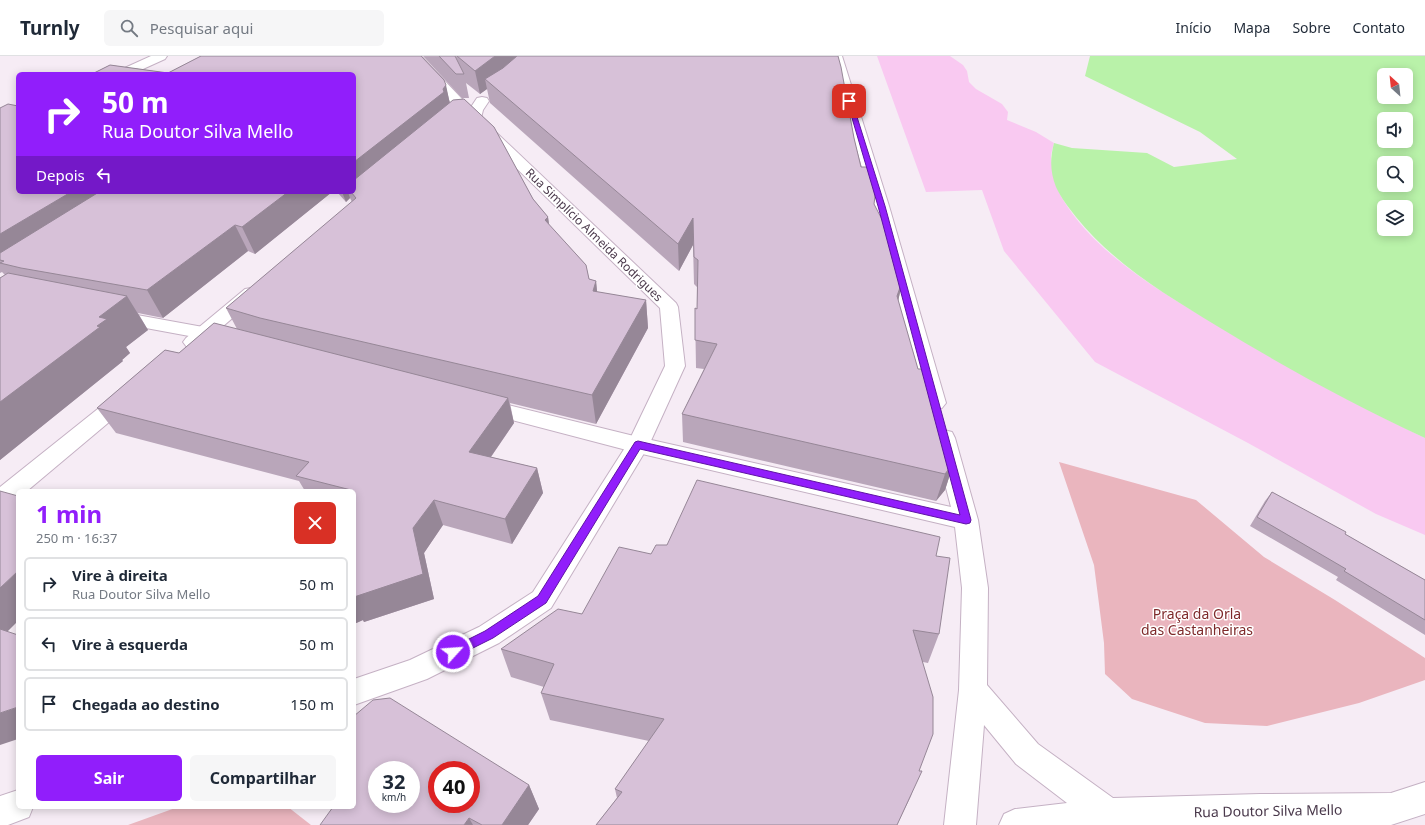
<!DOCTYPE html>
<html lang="pt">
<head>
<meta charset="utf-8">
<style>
  :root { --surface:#fff; --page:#f6f6f7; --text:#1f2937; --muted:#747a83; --line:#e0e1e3; --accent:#911efb }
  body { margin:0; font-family:"Noto Sans",sans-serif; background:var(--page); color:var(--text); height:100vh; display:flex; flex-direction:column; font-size:15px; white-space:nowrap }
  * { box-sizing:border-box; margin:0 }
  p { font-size:13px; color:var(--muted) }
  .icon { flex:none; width:22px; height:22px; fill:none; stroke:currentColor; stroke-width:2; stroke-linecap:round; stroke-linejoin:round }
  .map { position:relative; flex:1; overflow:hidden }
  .drawer { position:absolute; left:16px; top:433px; width:340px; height:320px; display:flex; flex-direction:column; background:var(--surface); border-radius:6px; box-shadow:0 2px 10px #0003 }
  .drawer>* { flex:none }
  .guide { position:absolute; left:16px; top:16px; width:340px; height:122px; border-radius:6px; box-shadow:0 2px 10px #0003; background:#911efb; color:#fff; overflow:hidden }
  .needle { width:26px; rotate:333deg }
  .tools { position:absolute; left:1377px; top:12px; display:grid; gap:8px }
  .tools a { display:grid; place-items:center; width:36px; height:36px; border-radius:6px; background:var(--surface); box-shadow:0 2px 10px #0003; font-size:20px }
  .speed { position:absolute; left:368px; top:705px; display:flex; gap:8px; font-size:20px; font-weight:700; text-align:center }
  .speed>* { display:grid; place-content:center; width:52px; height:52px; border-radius:50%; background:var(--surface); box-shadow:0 2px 10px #0003; line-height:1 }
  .speed small { font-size:10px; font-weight:400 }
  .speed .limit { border:6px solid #d22; background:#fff; color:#111 }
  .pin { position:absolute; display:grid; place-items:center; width:34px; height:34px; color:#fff; margin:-17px; border-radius:8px; box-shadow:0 2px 6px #0006 }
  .me { position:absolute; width:44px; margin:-22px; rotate:64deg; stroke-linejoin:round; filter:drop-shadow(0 0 3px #0008) }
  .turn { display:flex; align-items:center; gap:14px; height:84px; padding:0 20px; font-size:18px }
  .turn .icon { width:52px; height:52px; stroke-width:2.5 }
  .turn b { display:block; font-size:28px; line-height:34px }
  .then { display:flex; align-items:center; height:38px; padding:0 20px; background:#0003; gap:8px; font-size:15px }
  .round { display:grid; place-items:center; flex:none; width:42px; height:42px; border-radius:6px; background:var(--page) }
  .headline { display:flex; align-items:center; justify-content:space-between; height:68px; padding:0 20px }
  h1 { font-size:24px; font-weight:700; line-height:30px; color:var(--accent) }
  .button { display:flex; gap:8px; margin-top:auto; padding:8px 20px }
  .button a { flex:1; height:46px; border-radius:6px; background:var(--accent); color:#fff; font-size:16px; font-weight:700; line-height:46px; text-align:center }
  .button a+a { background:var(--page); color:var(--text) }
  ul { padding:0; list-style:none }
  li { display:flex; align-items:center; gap:12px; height:54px; margin:0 8px 6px; padding:0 12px; border:2px solid var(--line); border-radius:6px }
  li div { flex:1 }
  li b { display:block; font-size:15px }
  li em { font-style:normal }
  header { display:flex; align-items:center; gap:24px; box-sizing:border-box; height:56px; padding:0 20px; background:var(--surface); border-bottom:1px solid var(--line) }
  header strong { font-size:19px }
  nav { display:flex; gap:22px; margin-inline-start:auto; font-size:14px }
  .search { width:280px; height:36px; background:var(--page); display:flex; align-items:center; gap:10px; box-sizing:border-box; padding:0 14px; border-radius:6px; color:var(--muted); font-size:15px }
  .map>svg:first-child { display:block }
  .green { fill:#eab5be }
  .sand { fill:#f9c9f1 }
  .water { fill:#b9f2a9; fill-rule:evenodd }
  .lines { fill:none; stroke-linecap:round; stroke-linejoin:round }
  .minor-casing { stroke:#c5b1c4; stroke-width:2 }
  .tertiary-casing { stroke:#c5b1c4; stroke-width:2 }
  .minor { fill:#fff; fill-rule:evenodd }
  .tertiary { fill:#fff; fill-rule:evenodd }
  .wall { fill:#b9a6ba }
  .shaded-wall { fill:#968797 }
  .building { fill:#d7c1d8; stroke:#968797; fill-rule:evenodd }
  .route { fill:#911efb; stroke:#5e14a3 }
  .labels { text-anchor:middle; stroke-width:3; stroke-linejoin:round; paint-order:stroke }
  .street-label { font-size:12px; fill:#4a394b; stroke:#fff }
  .near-park-label { font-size:14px; fill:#7e2a2b; stroke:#fff }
  .near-street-label { font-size:14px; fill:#4a394b; stroke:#fff }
</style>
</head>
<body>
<header>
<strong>Turnly</strong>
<div class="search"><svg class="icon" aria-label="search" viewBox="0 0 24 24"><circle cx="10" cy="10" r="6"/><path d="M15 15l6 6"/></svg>Pesquisar aqui</div>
<nav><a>Início</a><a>Mapa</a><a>Sobre</a><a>Contato</a></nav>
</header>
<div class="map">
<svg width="1425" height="769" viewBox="0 0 1425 769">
  <rect width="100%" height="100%" fill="#f6ecf5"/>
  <path class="green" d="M 1059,406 L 1196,444 L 1264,501 L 1335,544 L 1425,602 L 1425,624 L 1359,647 L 1267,670 L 1205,667 L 1132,643 L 1105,618 L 1104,587 L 1094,509 Z
    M 178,751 L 288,751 L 311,769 L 128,769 Z"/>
  <path class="sand" d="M 877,0 L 950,0 L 963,9 L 967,15 L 969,26 L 976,33 L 1002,48 L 1008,56 L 1007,64 L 1036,76 L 1054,87 C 1053,91 1051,97 1051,101 C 1052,111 1057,134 1062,142 C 1095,198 1161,236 1215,268 C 1283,310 1353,348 1425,382 L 1425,479 L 1376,458 L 1248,387 L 1095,306 L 1004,195 L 982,134 L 926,136 Z"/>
  <path class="water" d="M 1090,0 L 1425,0 L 1425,382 C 1354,349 1284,311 1217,270 C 1166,239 1114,208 1076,161 C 1069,152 1061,142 1056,131 C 1050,116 1050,102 1054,87 L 1072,92 L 1147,97 L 1174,111 L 1237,103 L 1200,76 L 1085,20 ZM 1384,19 L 1406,19 L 1406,41 L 1384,41 ZM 1384,63 L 1406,63 L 1406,85 L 1384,85 ZM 1384,107 L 1406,107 L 1406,129 L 1384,129 ZM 1384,151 L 1406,151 L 1406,173 L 1384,173 Z"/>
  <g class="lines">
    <defs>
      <path id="minor" d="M 151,0 L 167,0 L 165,3 L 132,18 L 116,18 L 118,15 Z
        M 830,0 L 842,0 L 889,150 L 946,347 L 942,352 L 935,354 L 928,352 L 924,347 L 873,150 Z
        M 115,255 L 203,271 L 229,279 L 232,283 L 229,287 L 222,289 L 200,282 L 108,265 L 106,261 L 108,257 Z
        M 484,343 L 638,381 L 951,451 L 933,382 L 936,376 L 944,374 L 952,376 L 955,382 L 978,464 L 988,532 L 987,629 L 1038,688 L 1113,742 L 1260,738 L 1391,737 L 1425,726 L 1425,758 L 1391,769 L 999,769 L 1004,758 L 1015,753 L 1067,747 L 1016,708 L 984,669 L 976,769 L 944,769 L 959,634 L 962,532 L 955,471 L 638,397 L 477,355 L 473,350 L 477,345 Z"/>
      <path id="tertiary" d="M 408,0 L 421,0 L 462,43 L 467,53 L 458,68 L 453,69 L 448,68 L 446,65 L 453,53 L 451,47 Z
        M 482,41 L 487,42 L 489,45 L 483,54 L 481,62 L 676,247 L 678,251 L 685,310 L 649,389 L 551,552 L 499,587 L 427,623 L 354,649 L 354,623 L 410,604 L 479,571 L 533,536 L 628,387 L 665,310 L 660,252 L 469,66 L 467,63 L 469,54 L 477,42 Z
        M 251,232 L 257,233 L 260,237 L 257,241 L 200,290 L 193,292 L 186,290 L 183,286 L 186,282 L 245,233 Z
        M 126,334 L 133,336 L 136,341 L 133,346 L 27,435 L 18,435 L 18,442 L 8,450 L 0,453 L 0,431 L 119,336 Z
        M 18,734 L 18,751 L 33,751 L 29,761 L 8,769 L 0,769 L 0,740 Z"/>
    </defs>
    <use href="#minor" class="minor-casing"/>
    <use href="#tertiary" class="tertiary-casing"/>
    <use href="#minor" class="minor"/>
    <use href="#tertiary" class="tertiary"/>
  </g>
  <path class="wall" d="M 201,0 L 421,0 L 444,24 L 450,47 L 453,44 L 464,43 L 494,71 L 533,143 L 548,161 L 549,169 L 586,209 L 589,223 L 596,225 L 597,236 L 646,244 L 648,272 L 596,368 L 510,347 L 514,367 L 491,401 L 537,412 L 543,437 L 512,488 L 443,469 L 424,497 L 434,543 L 364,566 L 363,564 L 354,568 L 354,435 L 305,435 L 299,425 L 116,377 L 97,352 L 165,294 L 179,297 L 214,267 L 237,273 L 226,252 L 352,146 L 350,142 L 346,146 L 337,136 L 354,136 L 354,18 L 92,18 L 110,9 L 168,17 Z
    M 423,0 L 838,0 L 854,82 L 861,111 L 874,148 L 903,223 L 898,245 L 918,313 L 954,406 L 945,434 L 936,445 L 683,386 L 682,358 L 704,313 L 696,312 L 695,252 L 697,253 L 697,231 L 694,228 L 693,189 L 679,215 L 490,47 L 487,33 L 480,38 L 466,27 L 469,42 L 462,42 Z
    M 0,52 L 18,136 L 332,136 L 255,198 L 248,195 L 163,262 L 138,257 L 148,274 L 126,291 L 130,297 L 122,304 L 123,305 L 0,404 L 0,222 L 5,219 L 2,216 L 0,217 Z
    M 1272,436 L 1425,524 L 1425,579 L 1336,524 L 1338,521 L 1250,470 L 1265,445 Z
    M 651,498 L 936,500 L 939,578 L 928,607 L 923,606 L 919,715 L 911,740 L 897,769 L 596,769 L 617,742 L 615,733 L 649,685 L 550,664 L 541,637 L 544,631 L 511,621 L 501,593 L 582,558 Z
    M 529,729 L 539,753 L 528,769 L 320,769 Z"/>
  <path class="shaded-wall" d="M 495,0 L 529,0 L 485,23 L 487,33 L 480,38 L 475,15 Z
    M 446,29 L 451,53 L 354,136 L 354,106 L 443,33 Z
    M 71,136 L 128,136 L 4,205 L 0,204 L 0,178 Z
    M 288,136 L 332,136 L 255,198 L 242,171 Z
    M 342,136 L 348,136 L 350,142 L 346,146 Z
    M 548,161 L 552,188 L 545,164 Z
    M 693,162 L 693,189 L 679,215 L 678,188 Z
    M 235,169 L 248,195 L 163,262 L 147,234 Z
    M 903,223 L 897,250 L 897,240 Z
    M 596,225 L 599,254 L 593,235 Z
    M 127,240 L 148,274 L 126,291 L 130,297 L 122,304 L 123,305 L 0,404 L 0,346 L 97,270 L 99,261 Z
    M 646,244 L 648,272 L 596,368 L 592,339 Z
    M 508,342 L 514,367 L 477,421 L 469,396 Z
    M 954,406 L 945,434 L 936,445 L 945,418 Z
    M 537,412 L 543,437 L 512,488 L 505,463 Z
    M 434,444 L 443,469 L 424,497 L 434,543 L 364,566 L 363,564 L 354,568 L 354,541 L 413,472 Z
    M 18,515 L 18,565 L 0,583 L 0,532 Z
    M 18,651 L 18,683 L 0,689 L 0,657 Z
    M 529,729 L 539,753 L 528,769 L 502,769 Z
    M 469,762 L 473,769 L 464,769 Z"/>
  <path class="building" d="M 201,0 L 421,0 L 444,24 L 446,29 L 443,33 L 444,36 L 354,106 L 354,18 L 92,18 L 110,9 L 168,17 Z
    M 439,0 L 455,0 L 464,18 L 456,18 Z
    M 457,0 L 495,0 L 475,15 Z
    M 517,0 L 838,0 L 841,11 L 854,82 L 861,111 L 870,111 L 876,133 L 874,148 L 892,183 L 903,223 L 897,240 L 918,313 L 925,313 L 936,341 L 954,406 L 945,418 L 682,358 L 717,288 L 695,284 L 695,252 L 697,253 L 698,204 L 694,201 L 693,162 L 678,188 L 485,23 L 503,12 Z
    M 464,43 L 494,71 L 533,143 L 548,161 L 545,164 L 586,209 L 589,223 L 596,225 L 593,235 L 646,244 L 592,339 L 260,262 L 226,252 L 356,142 L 351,136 L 354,136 L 354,124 L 453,44 Z
    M 8,48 L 18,50 L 18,136 L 71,136 L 0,178 L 0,52 Z
    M 99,136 L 288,136 L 242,171 L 235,169 L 147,234 L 21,212 L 0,207 L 4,205 L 0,204 L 0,197 Z
    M 8,217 L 127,240 L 99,261 L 107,263 L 97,270 L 100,271 L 0,346 L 0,222 Z
    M 214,267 L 508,342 L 469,396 L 537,412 L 505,463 L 434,444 L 413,472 L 423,518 L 354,541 L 354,435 L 348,435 L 351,434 L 296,420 L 309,406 L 97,352 L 165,294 L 179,297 Z
    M 697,424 L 940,481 L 936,500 L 950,502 L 939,578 L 913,574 L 933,641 L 933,678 L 919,715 L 922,715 L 897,769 L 596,769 L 622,736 L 615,733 L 664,663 L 541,637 L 554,608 L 501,593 L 558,553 L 582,558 L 619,491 L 651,498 L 656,489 L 667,489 Z
    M 0,435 L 18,440 L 18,515 L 0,532 Z
    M 1272,436 L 1346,476 L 1345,478 L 1425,524 L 1425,564 L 1344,515 L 1346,513 L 1257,461 Z
    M 0,573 L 18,579 L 18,651 L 0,657 Z
    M 390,642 L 529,729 L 502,769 L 482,769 L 469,762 L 464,769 L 320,769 L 333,751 L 354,751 L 354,660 L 373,644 ZM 377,714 L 411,714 L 411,748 L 377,748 ZM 437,714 L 471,714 L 471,748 L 437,748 Z"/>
  <path class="route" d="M 849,43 L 852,45 L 885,150 L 971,464 L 970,467 L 966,468 L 640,393 L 546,547 L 493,582 L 453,602 L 449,600 L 447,596 L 449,593 L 485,575 L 538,540 L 635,386 L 638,385 L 960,459 L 878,150 L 847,45 Z"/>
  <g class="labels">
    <g class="street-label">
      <text transform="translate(594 179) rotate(44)" y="4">Rua Simplício Almeida Rodrigues</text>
    </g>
    <g class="near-park-label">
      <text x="1197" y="563">Praça da Orla<tspan x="1197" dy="16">das Castanheiras</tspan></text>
    </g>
    <g class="near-street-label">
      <text transform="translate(1268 755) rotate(-1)" y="5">Rua Doutor Silva Mello</text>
    </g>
  </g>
</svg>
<div class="tools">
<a><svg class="needle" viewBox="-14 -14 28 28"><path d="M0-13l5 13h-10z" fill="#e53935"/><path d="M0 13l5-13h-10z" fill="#747a83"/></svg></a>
<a><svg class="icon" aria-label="sound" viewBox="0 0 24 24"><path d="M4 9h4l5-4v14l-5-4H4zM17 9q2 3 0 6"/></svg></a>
<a><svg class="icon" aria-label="search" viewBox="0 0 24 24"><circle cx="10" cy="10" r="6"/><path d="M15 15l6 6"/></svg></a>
<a><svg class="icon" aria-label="layers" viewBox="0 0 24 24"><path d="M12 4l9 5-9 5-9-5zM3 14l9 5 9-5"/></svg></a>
</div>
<div class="speed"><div>32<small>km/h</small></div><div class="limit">40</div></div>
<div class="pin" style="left:849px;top:45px;background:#d93025"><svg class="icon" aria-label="arrive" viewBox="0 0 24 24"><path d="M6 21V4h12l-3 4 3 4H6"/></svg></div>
<svg class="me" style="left:453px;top:596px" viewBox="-20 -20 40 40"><circle r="17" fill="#911efb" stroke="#fff" stroke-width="3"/><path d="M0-11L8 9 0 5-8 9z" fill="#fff"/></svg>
<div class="guide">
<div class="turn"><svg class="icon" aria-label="right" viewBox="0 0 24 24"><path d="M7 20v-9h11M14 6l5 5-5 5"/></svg><div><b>50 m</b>Rua Doutor Silva Mello</div></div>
<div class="then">Depois<svg class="icon" aria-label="left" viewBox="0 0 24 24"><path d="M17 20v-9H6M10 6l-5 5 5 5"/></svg></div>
</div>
<section class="drawer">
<div class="headline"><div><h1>1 min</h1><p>250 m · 16:37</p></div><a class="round" style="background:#d93025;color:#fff"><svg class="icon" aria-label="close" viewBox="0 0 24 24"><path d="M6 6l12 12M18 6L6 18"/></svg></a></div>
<ul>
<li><svg class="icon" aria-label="right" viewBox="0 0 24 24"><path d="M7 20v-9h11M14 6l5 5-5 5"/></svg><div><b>Vire à direita</b><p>Rua Doutor Silva Mello</p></div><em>50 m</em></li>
<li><svg class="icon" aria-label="left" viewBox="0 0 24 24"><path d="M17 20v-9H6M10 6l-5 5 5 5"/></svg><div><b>Vire à esquerda</b></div><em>50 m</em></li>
<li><svg class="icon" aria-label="arrive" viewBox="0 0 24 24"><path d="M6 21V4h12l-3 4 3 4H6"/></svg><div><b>Chegada ao destino</b></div><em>150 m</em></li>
</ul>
<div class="button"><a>Sair</a><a>Compartilhar</a></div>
</section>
</div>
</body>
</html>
